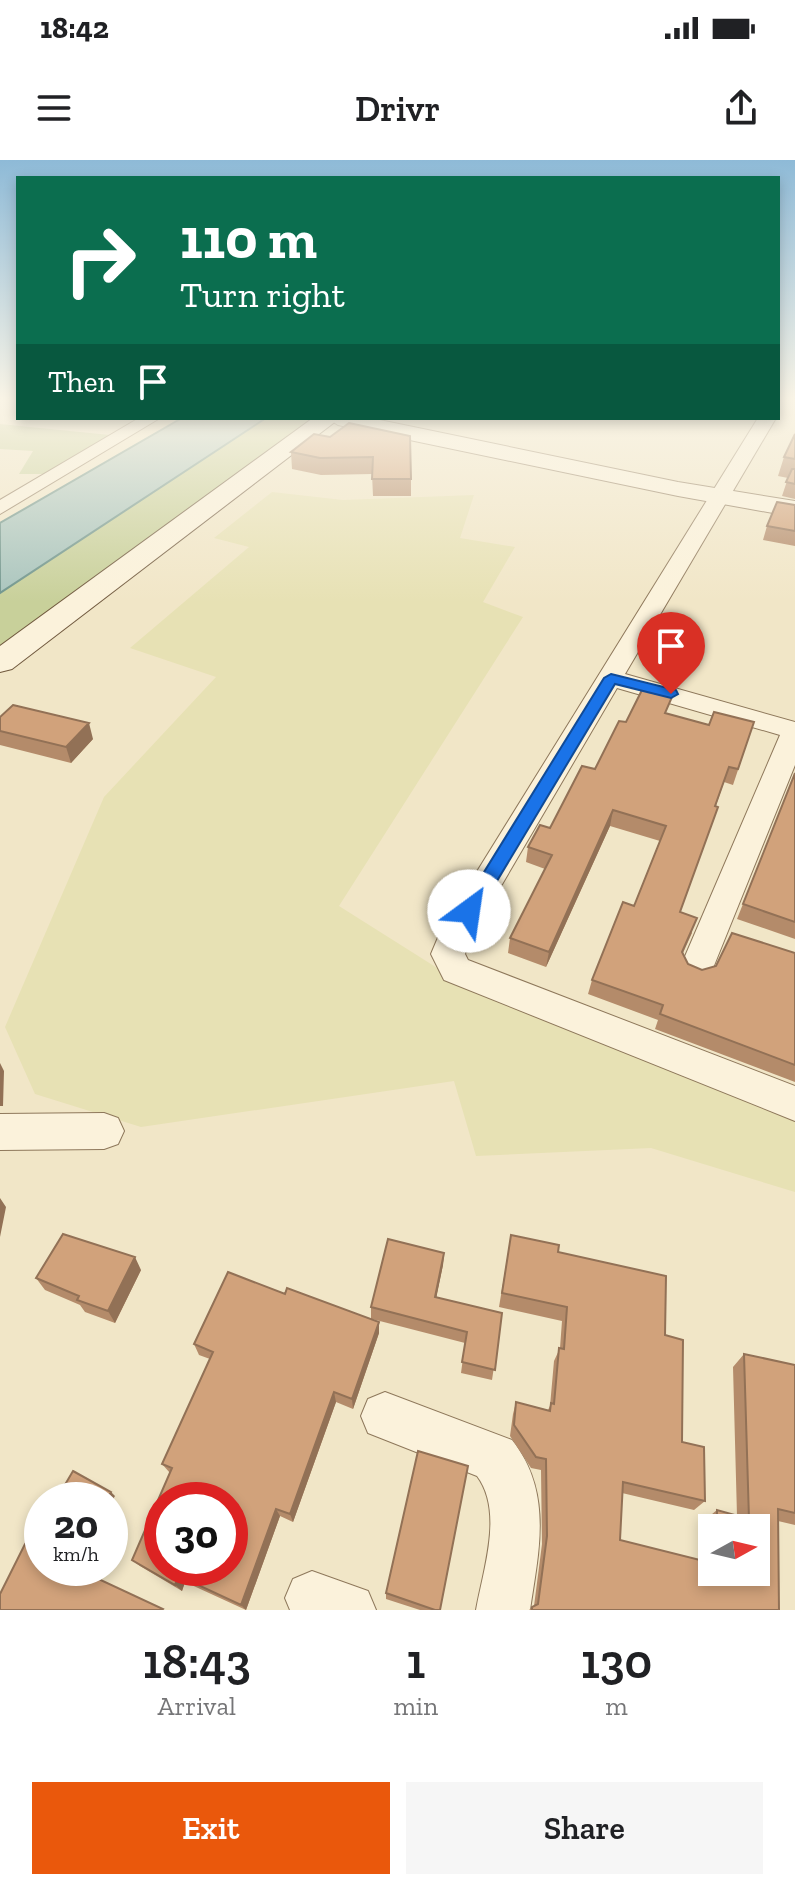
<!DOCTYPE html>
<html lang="en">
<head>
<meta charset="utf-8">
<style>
  :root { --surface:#fff; --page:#f6f6f6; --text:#202124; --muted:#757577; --accent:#ea580c }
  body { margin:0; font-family:"Zilla Slab",serif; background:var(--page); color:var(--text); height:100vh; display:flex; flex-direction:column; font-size:30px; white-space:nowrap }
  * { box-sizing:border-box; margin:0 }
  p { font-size:26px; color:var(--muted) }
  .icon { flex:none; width:44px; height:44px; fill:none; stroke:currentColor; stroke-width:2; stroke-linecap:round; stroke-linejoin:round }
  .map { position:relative; height:1450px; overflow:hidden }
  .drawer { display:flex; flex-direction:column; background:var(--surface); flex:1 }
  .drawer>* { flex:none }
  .hud { position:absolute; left:16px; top:16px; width:764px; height:244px; border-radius:0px; box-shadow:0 4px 12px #0003; background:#0b6e4f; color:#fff; overflow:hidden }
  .needle { width:52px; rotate:82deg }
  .buttons { position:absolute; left:698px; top:1354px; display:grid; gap:16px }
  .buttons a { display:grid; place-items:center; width:72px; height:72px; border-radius:0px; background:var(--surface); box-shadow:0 4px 12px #0003; font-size:40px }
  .speed { position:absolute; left:24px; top:1322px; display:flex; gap:16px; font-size:40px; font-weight:700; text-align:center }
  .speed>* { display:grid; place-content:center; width:104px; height:104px; border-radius:50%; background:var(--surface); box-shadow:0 4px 12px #0003; line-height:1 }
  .speed small { font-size:20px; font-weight:400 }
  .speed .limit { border:12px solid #d22; background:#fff; color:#111 }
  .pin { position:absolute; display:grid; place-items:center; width:68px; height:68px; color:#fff; margin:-82px -34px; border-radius:50% 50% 50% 0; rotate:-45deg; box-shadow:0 0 8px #0007 }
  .pin .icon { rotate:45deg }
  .me { position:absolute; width:88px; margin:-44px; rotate:31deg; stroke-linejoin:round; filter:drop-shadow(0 0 6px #0008) }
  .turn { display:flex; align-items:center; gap:28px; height:168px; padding:0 32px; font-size:36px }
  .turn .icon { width:104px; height:104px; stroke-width:2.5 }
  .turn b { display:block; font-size:56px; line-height:68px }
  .then { display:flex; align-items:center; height:76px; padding:0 32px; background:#0003; gap:16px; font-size:30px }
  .eta { display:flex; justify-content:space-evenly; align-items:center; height:136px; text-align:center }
  .eta b { font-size:48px; font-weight:600; line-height:56px }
  .cta { display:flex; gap:16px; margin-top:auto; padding:16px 32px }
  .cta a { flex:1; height:92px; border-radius:0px; background:var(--accent); color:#fff; font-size:32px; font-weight:600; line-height:92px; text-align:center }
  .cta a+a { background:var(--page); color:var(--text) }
  .status { display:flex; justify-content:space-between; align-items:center; height:56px; padding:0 40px; background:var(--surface); direction:ltr }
  .status svg { height:22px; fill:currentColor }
  header { display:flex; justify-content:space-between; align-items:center; height:104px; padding:0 32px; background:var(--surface); font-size:36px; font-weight:600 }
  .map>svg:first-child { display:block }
  .farmland { fill:#e7e1b4 }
  .green { fill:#c8d09a }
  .water { fill:#a8c4bd; stroke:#6e948c; stroke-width:2 }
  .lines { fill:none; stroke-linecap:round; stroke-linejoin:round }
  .minor-casing { stroke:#8e785b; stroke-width:2 }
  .tertiary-casing { stroke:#8e785b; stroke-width:2 }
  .secondary-casing { stroke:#70593e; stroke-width:2 }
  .minor { fill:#fbf2db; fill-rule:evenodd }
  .tertiary { fill:#fbf2db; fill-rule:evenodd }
  .secondary { fill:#fbf2db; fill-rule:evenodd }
  .wall { fill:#b48b6a; fill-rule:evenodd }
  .shaded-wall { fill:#927156 }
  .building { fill:#d1a27b; stroke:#927156; stroke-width:2; fill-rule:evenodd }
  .route { fill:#1a73e8; stroke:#114b97; stroke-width:2 }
</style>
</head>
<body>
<div class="status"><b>18:42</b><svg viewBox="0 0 49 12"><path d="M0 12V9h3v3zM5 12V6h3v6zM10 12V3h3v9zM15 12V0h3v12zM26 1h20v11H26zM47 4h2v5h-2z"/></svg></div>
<header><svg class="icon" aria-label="menu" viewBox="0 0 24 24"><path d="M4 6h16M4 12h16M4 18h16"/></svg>Drivr<svg class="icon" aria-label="share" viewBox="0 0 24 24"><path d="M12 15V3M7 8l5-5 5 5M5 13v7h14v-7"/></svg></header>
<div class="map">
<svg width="795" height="1450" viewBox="0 0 795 1450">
  <rect width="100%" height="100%" fill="#f1e6c7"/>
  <path class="farmland" d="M 272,332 L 343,340 L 474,335 L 460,378 L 515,387 L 483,442 L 523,457 L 339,746 L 442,811 L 795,954 L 795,1032 L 651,988 L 476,996 L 454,921 L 141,967 L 35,934 L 5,867 L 104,637 L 216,517 L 130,488 L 249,387 L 214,378 Z"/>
  <path class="green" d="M 264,258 L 328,258 L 0,502 L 0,433 Z
    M 0,264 L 120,276 L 59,314 L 19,314 L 33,291 L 0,289 Z"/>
  <path class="water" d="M 182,258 L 266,258 L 0,433 L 0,363 Z"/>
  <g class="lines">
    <defs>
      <path id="minor" d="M 139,258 L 160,258 L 0,354 L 0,340 Z
        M 758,258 L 776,258 L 625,514 L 795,562 L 795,605 L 709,818 L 697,822 L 685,818 L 680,808 L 780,575 L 617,528 L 470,779 L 465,794 L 468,800 L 795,926 L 795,961 L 444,820 L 431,794 L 442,768 Z
        M 104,953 L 118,958 L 124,971 L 118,984 L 104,989 L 0,990 L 0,954 Z
        M 385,1232 L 512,1280 C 553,1332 539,1390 530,1450 L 476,1450 C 483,1410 504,1352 477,1316 L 368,1273 L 361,1256 L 368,1239 Z
        M 312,1411 L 368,1431 L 376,1450 L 290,1450 L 285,1438 L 293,1419 Z"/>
      <path id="tertiary" d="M 327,258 L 370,258 L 678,322 L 795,341 L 795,357 L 678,336 L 338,265 Z"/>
      <path id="secondary" d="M 313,258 L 340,258 L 12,509 L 0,512 L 0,486 Z"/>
    </defs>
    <use href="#minor" class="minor-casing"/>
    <use href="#tertiary" class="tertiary-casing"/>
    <use href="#secondary" class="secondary-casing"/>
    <use href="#minor" class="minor"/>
    <use href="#tertiary" class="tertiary"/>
    <use href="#secondary" class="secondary"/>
  </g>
  <path class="wall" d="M 349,263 L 411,319 L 411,336 L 373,336 L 372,314 L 321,315 L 292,309 L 291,292 L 330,277 Z
    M 795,274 L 795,339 L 782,336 L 788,318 L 778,316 L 784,297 Z
    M 795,345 L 795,386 L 763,380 L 767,366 Z
    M 667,554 L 709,565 L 754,562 L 733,625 L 724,622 L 680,752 L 692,773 L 683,793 L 688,804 L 702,810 L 795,793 L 795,922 L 655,869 L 658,860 L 588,834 L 592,820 L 634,746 L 660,681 L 610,666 L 546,807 L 508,793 L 510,778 L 545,709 L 526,702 L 528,687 L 550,668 L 595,609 L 626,562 Z
    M 0,557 L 93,579 L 71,603 L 0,585 Z
    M 795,613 L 795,779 L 737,759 Z
    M 511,1075 L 558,1092 L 665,1175 L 682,1282 L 705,1341 L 694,1350 L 622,1333 L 620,1380 L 705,1401 L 706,1359 L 717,1350 L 737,1356 L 733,1207 L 744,1194 L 795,1205 L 795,1365 L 778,1361 L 779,1450 L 529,1450 L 534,1446 L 542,1384 L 541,1310 L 531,1308 L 510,1276 L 513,1254 L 516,1242 L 548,1250 L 550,1246 L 554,1201 L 560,1188 L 562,1161 L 499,1147 ZM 712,1368 L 756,1368 L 712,1412 Z
    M 444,1093 L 443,1105 L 436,1138 L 502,1153 L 492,1220 L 461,1213 L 465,1183 L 372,1159 L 379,1173 L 353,1249 L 336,1242 L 293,1362 L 280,1356 L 246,1450 L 185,1422 L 182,1431 L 140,1406 L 132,1400 L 170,1313 L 162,1304 L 210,1199 L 199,1195 L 194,1184 L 285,1134 L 371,1159 L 371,1147 Z
    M 141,1110 L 115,1163 L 85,1152 L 80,1145 L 45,1130 L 36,1118 Z
    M 386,1433 L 440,1450 L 420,1450 L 386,1439 Z"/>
  <path class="shaded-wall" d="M 89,563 L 93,579 L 71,603 L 66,587 Z
    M 613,650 L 610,666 L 546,807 L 549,792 Z
    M 0,903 L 4,911 L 3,946 L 0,946 Z
    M 0,1038 L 6,1047 L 0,1077 Z
    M 444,1093 L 443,1105 L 434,1149 L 435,1137 Z
    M 135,1097 L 141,1110 L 115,1163 L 108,1151 Z
    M 379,1162 L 379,1173 L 353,1249 L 352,1239 Z
    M 334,1232 L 336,1242 L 293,1362 L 290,1354 Z
    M 111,1332 L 115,1336 L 110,1344 L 110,1340 L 106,1340 Z
    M 276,1349 L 280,1356 L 246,1450 L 241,1445 Z
    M 179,1416 L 185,1422 L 182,1431 L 175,1425 Z"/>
  <path class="building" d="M 349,263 L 410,276 L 411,319 L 372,319 L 373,297 L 320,298 L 291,292 L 314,274 L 330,277 Z
    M 795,274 L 795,299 L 784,297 Z
    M 792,309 L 795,309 L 795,324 L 786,322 Z
    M 777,342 L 795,345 L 795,371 L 767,366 Z
    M 642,530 L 672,537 L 665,553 L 709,565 L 714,552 L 754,562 L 738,609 L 729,607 L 715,646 L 718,647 L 680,752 L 697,758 L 682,792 L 688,804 L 702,810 L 716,806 L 732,773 L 795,793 L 795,905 L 660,854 L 663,845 L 592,820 L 623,742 L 634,746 L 666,666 L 613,650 L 549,792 L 510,778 L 552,695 L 528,687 L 540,665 L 550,668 L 582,606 L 595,609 L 619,561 L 626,562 Z
    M 13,545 L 89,563 L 66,587 L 0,571 L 0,557 Z
    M 795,613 L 795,762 L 743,744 Z
    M 63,1074 L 135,1097 L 108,1151 L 77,1140 L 79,1136 L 36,1118 Z
    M 511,1075 L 559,1085 L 558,1092 L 666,1116 L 665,1175 L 683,1180 L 682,1282 L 704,1287 L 705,1341 L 623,1322 L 620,1380 L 712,1403 L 712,1412 L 756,1412 L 756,1368 L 717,1368 L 717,1350 L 749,1359 L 744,1194 L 795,1205 L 795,1353 L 778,1349 L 779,1450 L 532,1450 L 532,1447 L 538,1444 L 547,1376 L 546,1299 L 536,1297 L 514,1265 L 516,1242 L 550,1251 L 551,1243 L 554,1244 L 559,1188 L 564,1189 L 567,1147 L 502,1133 Z
    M 388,1079 L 444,1093 L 435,1137 L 502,1153 L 495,1210 L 462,1202 L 467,1172 L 371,1147 Z
    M 228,1112 L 285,1134 L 287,1128 L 379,1162 L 352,1239 L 334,1232 L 290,1354 L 276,1349 L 241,1445 L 179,1416 L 175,1425 L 132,1400 L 172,1308 L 162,1304 L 213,1192 L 194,1184 ZM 162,1340 L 230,1340 L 230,1408 L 162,1408 Z
    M 418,1291 L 468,1306 L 440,1450 L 435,1450 L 386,1433 Z
    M 73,1311 L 111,1332 L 106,1340 L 56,1340 Z
    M 25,1384 L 42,1392 L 42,1408 L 75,1408 L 163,1449 L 162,1450 L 0,1450 L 0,1434 Z"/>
  <linearGradient id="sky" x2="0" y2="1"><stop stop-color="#8ebad7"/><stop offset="0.54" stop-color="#f9f4e6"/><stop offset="1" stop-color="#f9f4e6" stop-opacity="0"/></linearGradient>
  <rect width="795" height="442" fill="url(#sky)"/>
  <path class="route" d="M 611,514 L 676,530 L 678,534 L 671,538 L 615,524 L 476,756 L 463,756 L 460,751 L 463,746 L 604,518 Z"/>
</svg>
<div class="buttons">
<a><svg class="needle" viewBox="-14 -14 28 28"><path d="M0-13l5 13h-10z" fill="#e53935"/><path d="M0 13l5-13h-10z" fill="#757577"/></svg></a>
</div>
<div class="speed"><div>20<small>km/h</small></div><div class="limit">30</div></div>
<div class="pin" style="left:671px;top:534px;background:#d93025"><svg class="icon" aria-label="arrive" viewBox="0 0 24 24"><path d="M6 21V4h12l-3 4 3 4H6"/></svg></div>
<svg class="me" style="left:469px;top:751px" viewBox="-20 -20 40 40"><circle r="19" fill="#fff"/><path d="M0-13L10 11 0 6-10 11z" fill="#1a73e8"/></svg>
<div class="hud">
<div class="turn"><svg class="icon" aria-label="right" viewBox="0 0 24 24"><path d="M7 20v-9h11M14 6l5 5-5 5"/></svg><div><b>110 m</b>Turn right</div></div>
<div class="then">Then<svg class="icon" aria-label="arrive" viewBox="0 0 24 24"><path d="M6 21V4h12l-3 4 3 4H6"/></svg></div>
</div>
</div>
<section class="drawer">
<div class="eta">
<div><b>18:43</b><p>Arrival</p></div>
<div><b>1</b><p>min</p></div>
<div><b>130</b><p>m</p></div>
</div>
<div class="cta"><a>Exit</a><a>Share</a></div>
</section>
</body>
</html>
